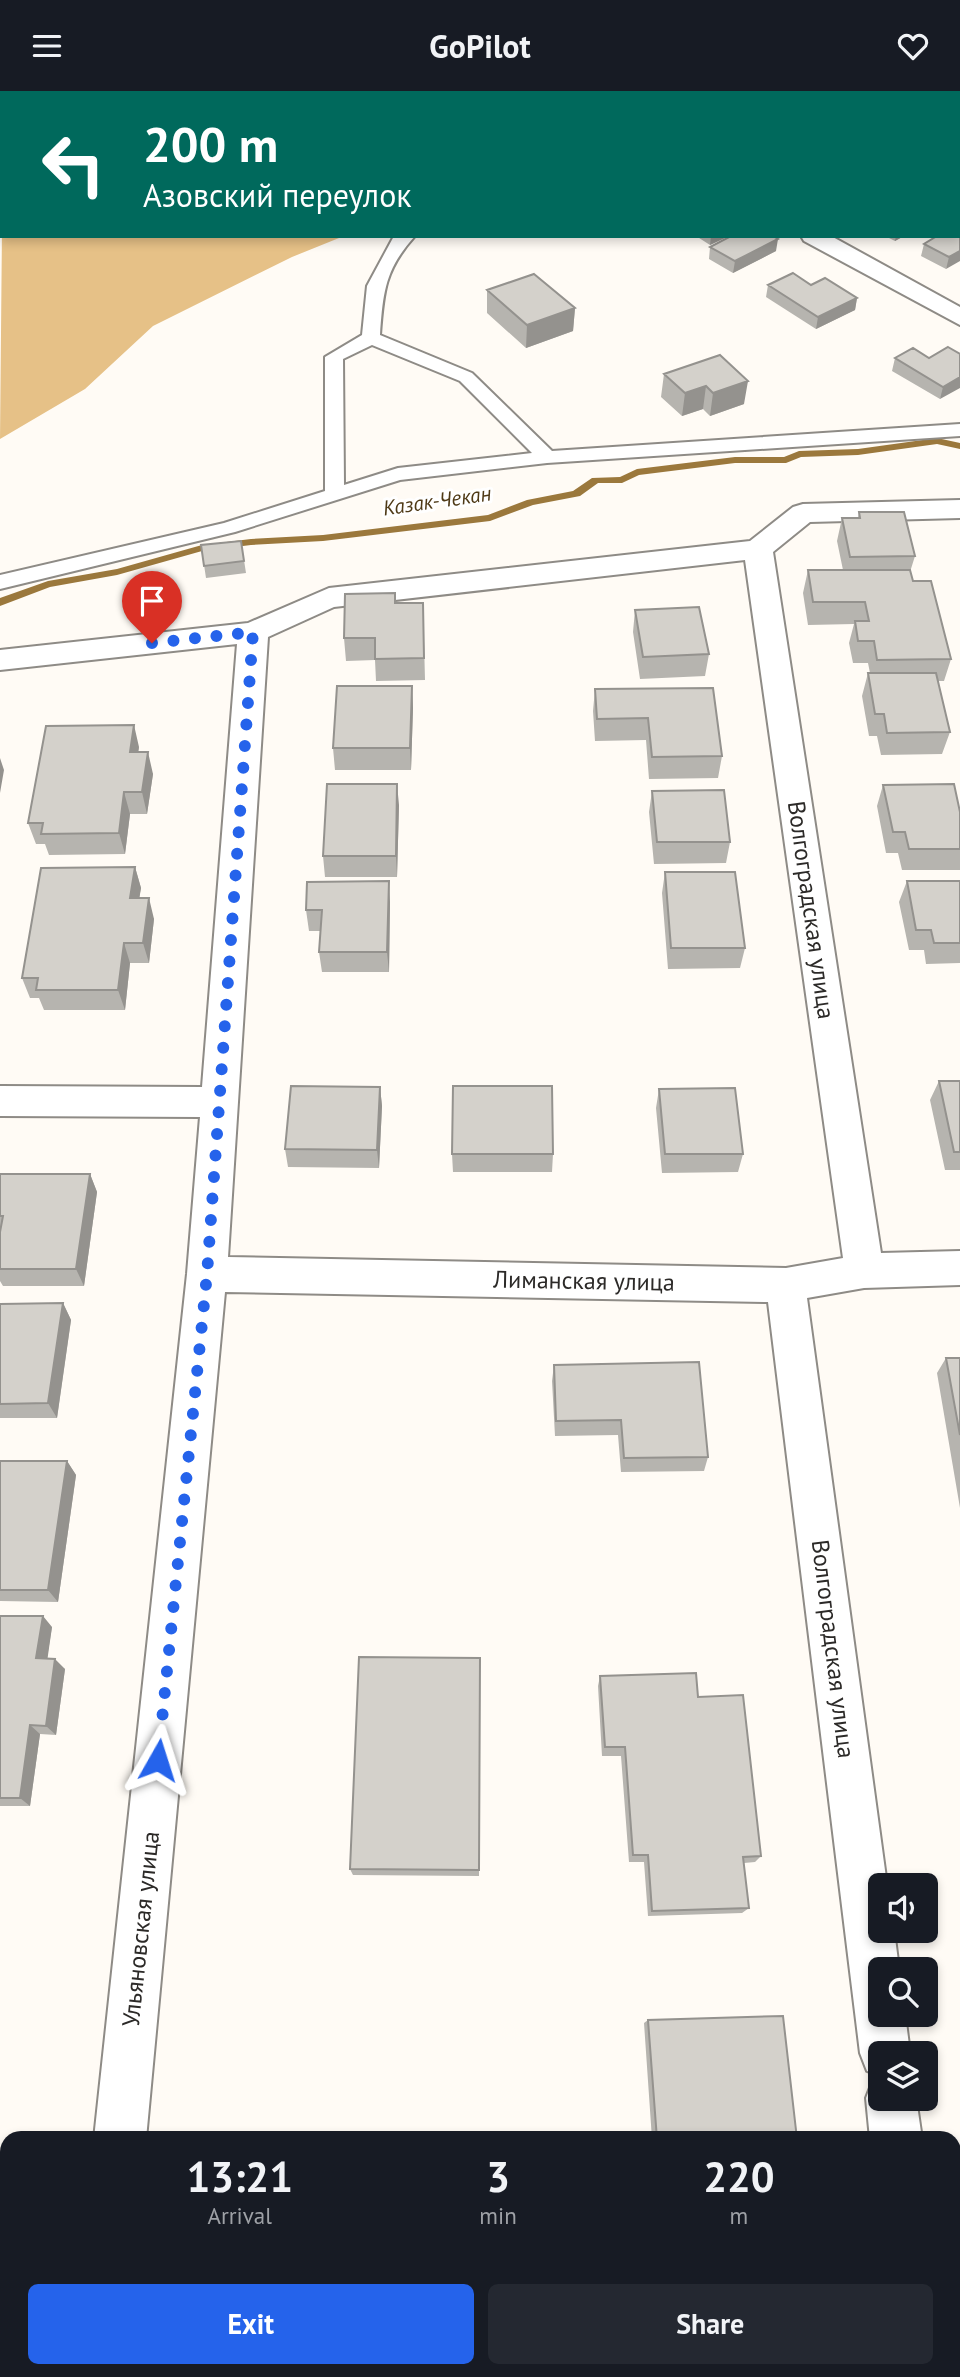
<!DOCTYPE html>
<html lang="en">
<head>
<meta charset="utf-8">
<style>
  :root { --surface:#171b24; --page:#242831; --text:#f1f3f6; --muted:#9ea1a6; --accent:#2563eb }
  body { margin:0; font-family:"PT Sans",sans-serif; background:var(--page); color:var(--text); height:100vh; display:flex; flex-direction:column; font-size:26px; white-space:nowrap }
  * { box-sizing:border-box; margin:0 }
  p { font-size:23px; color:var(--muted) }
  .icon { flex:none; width:38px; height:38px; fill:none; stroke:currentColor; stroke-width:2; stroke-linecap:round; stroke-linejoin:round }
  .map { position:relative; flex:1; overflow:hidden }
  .details { position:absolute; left:0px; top:2040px; width:961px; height:247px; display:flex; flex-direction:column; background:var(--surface); border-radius:21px 21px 0 0; box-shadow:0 4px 10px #0003 }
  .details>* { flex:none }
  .hud { position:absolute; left:0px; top:0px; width:961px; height:147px; box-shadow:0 4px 10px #0003; background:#00695c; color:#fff; overflow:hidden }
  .fabs { position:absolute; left:868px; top:1782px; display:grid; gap:14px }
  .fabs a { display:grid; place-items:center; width:70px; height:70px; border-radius:10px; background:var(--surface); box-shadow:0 4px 10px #0003; font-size:35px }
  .pin { position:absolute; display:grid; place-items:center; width:60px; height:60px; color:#fff; margin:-72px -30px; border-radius:50% 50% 50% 0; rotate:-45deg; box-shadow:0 0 7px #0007 }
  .pin .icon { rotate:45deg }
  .me { position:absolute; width:77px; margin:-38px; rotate:6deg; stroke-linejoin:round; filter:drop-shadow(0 0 5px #0008) }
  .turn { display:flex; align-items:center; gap:24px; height:147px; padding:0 28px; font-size:32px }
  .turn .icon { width:91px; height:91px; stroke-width:2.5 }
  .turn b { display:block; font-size:49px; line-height:60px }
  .eta { display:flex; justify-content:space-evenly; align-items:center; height:119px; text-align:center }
  .eta b { font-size:42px; font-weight:700; line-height:49px }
  .primary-button { display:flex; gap:14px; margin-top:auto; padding:14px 28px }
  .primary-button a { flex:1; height:80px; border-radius:10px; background:var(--accent); color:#fff; font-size:28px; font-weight:700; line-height:80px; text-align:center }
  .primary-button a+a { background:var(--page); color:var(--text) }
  header { display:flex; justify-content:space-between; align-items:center; height:91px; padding:0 28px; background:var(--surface); font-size:32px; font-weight:700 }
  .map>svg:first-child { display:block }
  .green { fill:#e6c187 }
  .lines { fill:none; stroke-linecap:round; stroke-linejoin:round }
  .stream { fill:#9b783c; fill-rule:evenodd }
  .lane-casing { stroke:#8e8b86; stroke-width:4 }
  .street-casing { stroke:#8e8b86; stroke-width:4 }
  .lane { fill:#fff; fill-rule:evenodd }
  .street { fill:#fff; fill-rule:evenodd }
  .wall { fill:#b6b4af }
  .shaded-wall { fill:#94928e }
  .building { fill:#d4d1cb; stroke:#94928e; stroke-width:2 }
  .route { stroke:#2563eb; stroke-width:12; stroke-dasharray:0 21.6 }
  .labels { text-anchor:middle; stroke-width:6; stroke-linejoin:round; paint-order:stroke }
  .far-water-label { font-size:21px; font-style:italic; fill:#4e3916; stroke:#fff }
  .street-label { font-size:24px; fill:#2c2a28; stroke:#fff }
</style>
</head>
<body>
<header><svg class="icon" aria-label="menu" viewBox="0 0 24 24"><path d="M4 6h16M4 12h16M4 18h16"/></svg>GoPilot<svg class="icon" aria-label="heart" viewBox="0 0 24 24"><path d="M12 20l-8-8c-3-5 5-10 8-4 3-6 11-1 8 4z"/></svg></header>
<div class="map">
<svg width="960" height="2286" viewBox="0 0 960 2286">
  <rect width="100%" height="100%" fill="#fffbf5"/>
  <path class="green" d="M 0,0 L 256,0 L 2,2 L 0,117 Z
    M 2,137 L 2,145 L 344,145 L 292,166 L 153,235 L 85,298 L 0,348 Z"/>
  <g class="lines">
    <path class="stream" d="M 937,347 L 960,352 L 960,358 L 937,353 L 858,364 L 801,366 L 786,372 L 735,372 L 639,384 L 622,392 L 598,392 L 580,405 L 533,414 L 490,430 L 323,450 L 251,454 L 202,460 L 117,484 L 50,496 L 0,515 L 0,507 L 48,490 L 117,478 L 202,454 L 251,448 L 323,444 L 488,424 L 527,409 L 573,400 L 592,387 L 620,386 L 637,378 L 735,366 L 784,366 L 799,360 L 858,358 Z"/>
    <defs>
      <path id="lane" d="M 283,0 L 301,0 L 282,2 Z
        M 0,124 L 2,124 L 2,134 L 0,134 Z
        M 394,145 L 415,145 C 385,178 383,201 380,244 L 472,282 L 552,360 L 960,333 L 960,345 L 547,372 L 400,389 L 235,441 L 0,498 L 0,484 L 224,432 L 325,400 L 325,266 L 362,244 L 367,195 ZM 372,254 L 460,290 L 532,362 L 398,377 L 344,394 L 343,268 Z"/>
      <path id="street" d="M 506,0 L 531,0 L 532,2 L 507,2 Z
        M 778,0 L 803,0 L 777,2 Z
        M 801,145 L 831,145 L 960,216 L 960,234 L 804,150 Z
        M 960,409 L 960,427 L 810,431 L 773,461 L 881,1162 L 960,1160 L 960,1194 L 864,1197 L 807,1207 L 887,1794 L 880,1794 L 880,1839 L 894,1839 L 899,1878 L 880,1878 L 880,1923 L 905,1923 L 910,1962 L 880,1962 L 880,1985 L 867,1980 L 860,1962 L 768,1211 L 225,1201 L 146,2048 L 94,2048 L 187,1183 L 200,1026 L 0,1025 L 0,995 L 202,996 L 237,553 L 0,579 L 0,559 L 248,532 L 329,497 L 750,450 L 793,416 L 803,413 ZM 745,469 L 843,1167 L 786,1177 L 228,1166 L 268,546 L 334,516 Z
        M 880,1986 L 880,2007 L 916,2007 L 922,2048 L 870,2048 L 866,2007 L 873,1989 Z
        M 70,2280 L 124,2280 L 123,2286 L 69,2286 Z
        M 899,2280 L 953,2280 L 954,2286 L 900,2286 Z"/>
    </defs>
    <use href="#lane" class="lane-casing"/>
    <use href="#street" class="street-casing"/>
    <use href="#lane" class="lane"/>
    <use href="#street" class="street"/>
  </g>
  <path class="wall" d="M 696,0 L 742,0 L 738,2 L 700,2 Z
    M 884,0 L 947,0 L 946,2 L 887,2 Z
    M 960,143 L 946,178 L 921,165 L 924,153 Z
    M 696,145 L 729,145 L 710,154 Z
    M 885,145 L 904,145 L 895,150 Z
    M 710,156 L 776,160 L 733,182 L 709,168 Z
    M 768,194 L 811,194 L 857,207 L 855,219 L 816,238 L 766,206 Z
    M 487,199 L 575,217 L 573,240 L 526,257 L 487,222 Z
    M 960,263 L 940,308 L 892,280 L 895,267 L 929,267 Z
    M 720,264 L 744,313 L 710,325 L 703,318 L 682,325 L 661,306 L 664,283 Z
    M 859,421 L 915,465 L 910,481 L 913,490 L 951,568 L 944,590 L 938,590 L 950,641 L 942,663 L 881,664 L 877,645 L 869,645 L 862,605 L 868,582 L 870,582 L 868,572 L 853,572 L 849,552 L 854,533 L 808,534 L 803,502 L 808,479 L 843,479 L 837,450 L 842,427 L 858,427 Z
    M 241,450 L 246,482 L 206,487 L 201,454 Z
    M 395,502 L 395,512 L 423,512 L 425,589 L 376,590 L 375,569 L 346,570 L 344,547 Z
    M 635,519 L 709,563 L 705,585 L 640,588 L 633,541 Z
    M 412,595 L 413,617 L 411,679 L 335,679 L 333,657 Z
    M 595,598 L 722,665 L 718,687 L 649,688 L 646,649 L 595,650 L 593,620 Z
    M 139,656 L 138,661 L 153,683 L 147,723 L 130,723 L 125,763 L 49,764 L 45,753 L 36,753 L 28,732 Z
    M 883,694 L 960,721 L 960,779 L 902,779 L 898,762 L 886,762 L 877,715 Z
    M 652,700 L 730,751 L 726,772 L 654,773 L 649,721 Z
    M 399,714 L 397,786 L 325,786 L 323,765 Z
    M 135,776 L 141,797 L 139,807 L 154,828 L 149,872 L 130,872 L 125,919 L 44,919 L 39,907 L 30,907 L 22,887 Z
    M 665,781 L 745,857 L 740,877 L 668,878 L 662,802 Z
    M 907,790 L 960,790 L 960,872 L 926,873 L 924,859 L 909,859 L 899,811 Z
    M 390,811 L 389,881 L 322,881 L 319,861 L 321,840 L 309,840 L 306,819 Z
    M 939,990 L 960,990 L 960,1079 L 945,1079 L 930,1009 Z
    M 380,996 L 382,1015 L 379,1077 L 288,1076 L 285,1058 Z
    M 659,998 L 743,1063 L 738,1081 L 662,1082 L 656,1017 Z
    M 452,1063 L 553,1063 L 552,1081 L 453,1081 Z
    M 0,1083 L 90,1083 L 97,1101 L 84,1195 L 3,1195 L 0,1190 Z
    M 63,1212 L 71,1229 L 57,1327 L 0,1327 L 0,1213 Z
    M 946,1267 L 960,1267 L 960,1417 L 937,1282 Z
    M 554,1274 L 708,1366 L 704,1380 L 621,1381 L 618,1344 L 555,1345 L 552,1290 Z
    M 0,1370 L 67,1370 L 76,1384 L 58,1511 L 0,1510 Z
    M 0,1525 L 52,1536 L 47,1567 L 65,1578 L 56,1644 L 40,1643 L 30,1715 L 0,1715 Z
    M 480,1567 L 479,1785 L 353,1784 L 350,1778 Z
    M 600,1585 L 698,1606 L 761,1765 L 755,1771 L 744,1772 L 749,1817 L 742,1822 L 648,1825 L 644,1771 L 629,1771 L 621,1665 L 602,1665 L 598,1595 Z
    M 648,1929 L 797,2048 L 652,2048 L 644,1932 Z"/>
  <path class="shaded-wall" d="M 719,0 L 742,0 L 738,2 L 719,2 Z
    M 934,0 L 947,0 L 946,2 L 931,2 Z
    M 711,145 L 729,145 L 710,154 Z
    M 896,145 L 904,145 L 895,150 Z
    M 778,148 L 776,160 L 733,182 L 735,170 Z
    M 960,160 L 960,170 L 946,178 L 949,166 Z
    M 857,207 L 855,219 L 816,238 L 818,226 Z
    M 575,217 L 573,240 L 526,257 L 527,234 Z
    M 960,286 L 960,297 L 940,308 L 943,296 Z
    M 748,290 L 744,313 L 710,325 L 713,302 Z
    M 706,295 L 703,318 L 682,325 L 685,302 Z
    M 412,595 L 413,617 L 411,679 L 410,657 Z
    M 134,634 L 139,656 L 135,683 L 130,661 Z
    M 148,661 L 153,683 L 147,723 L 142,701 Z
    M 0,667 L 4,679 L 0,702 Z
    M 397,693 L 399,714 L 397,786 L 396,765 Z
    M 124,701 L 130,723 L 125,763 L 119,742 Z
    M 135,776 L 141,797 L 136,828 L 130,807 Z
    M 389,790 L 390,811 L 389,881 L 387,861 Z
    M 149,807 L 154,828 L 149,872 L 143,852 Z
    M 124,852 L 130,872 L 125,919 L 118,899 Z
    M 380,996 L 382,1015 L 379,1077 L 377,1059 Z
    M 90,1083 L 97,1101 L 84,1195 L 76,1178 Z
    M 63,1212 L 71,1229 L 57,1327 L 48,1312 Z
    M 67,1370 L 76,1384 L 58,1511 L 48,1499 Z
    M 43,1525 L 52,1536 L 46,1578 L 36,1567 Z
    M 55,1568 L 65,1578 L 56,1644 L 46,1635 Z
    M 30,1634 L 40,1643 L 30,1715 L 20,1707 Z"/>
  <path class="building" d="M 645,0 L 679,0 L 682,2 L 641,2 Z
    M 911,0 L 934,0 L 931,2 L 914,2 Z
    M 959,142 L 960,143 L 960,160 L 949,166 L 924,153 L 937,145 L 959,145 Z
    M 731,145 L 773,145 L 778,148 L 735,170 L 710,156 Z
    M 793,182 L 811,194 L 825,187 L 857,207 L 818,226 L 768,194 Z
    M 534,183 L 575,217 L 527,234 L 487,199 Z
    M 948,256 L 960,263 L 960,286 L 943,296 L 895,267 L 913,257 L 929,267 Z
    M 720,264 L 748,290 L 713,302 L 706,295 L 685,302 L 664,283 Z
    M 859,421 L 904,421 L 915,465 L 850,466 L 842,427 L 860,427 Z
    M 241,450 L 244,470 L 204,475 L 201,454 Z
    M 808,479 L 910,479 L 913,490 L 931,490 L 951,568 L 877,569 L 874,550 L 858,550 L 855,530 L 869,530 L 865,511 L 813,511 Z
    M 395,502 L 395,512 L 423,512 L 424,567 L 375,568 L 375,547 L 344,547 L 345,503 Z
    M 699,516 L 709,563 L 643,566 L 635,519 Z
    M 868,582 L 936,582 L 950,641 L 887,642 L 884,623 L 875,623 Z
    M 337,595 L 412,595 L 410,657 L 333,657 Z
    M 713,597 L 722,665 L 652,666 L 648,627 L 597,628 L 595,598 Z
    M 134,634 L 130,661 L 148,661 L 142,701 L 124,701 L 119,742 L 41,743 L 43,732 L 28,732 L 46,635 Z
    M 327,693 L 397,693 L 396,765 L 323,765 Z
    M 954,693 L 960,721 L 960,758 L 909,758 L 905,741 L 893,741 L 883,694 Z
    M 724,699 L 730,751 L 657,751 L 652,700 Z
    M 135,776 L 130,807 L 149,807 L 143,852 L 124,852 L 118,899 L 36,899 L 38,887 L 22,887 L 41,777 Z
    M 665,781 L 735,781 L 745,857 L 671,857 Z
    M 389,790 L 387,861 L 319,861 L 322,819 L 306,819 L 307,791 Z
    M 907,790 L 960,790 L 960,852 L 934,852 L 931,839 L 916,839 Z
    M 939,990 L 960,990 L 960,1061 L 954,1061 Z
    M 291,995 L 380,996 L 377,1059 L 285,1058 Z
    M 453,995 L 552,995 L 553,1063 L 452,1063 Z
    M 735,997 L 743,1063 L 665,1063 L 659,998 Z
    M 0,1083 L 90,1083 L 76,1178 L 0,1178 L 0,1141 L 3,1125 L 0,1125 Z
    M 63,1212 L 48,1312 L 0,1313 L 0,1213 Z
    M 946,1267 L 960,1267 L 960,1344 Z
    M 699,1271 L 708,1366 L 624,1367 L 621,1329 L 556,1330 L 554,1274 Z
    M 0,1370 L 67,1370 L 48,1499 L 0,1499 Z
    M 0,1525 L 43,1525 L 36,1567 L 55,1568 L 46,1635 L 30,1634 L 20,1707 L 0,1707 Z
    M 359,1566 L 480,1567 L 479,1779 L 350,1778 Z
    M 696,1582 L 698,1606 L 743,1604 L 761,1765 L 743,1766 L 749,1817 L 652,1820 L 648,1764 L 633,1764 L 625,1656 L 605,1656 L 600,1585 Z
    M 783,1925 L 797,2048 L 657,2048 L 648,1929 Z
    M 350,2280 L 498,2280 L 498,2286 L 350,2286 Z"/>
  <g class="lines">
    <path class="route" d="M 152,552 L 253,541 L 207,1183 L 158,1669"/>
  </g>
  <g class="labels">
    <g class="far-water-label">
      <text transform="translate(437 410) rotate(-8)" y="7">Казак-Чекан</text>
    </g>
    <g class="street-label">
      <text transform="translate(811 819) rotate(82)" y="8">Волгоградская улица</text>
      <text transform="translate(584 1190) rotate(1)" y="8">Лиманская улица</text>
      <text transform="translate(833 1558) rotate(83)" y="8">Волгоградская улица</text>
      <text transform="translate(141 1838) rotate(-84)" y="8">Ульяновская улица</text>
    </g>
  </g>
</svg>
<div class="fabs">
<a><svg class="icon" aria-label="sound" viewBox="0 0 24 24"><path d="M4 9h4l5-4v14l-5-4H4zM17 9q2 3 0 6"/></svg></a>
<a><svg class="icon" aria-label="search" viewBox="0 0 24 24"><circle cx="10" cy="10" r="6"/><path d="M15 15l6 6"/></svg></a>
<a><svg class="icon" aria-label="layers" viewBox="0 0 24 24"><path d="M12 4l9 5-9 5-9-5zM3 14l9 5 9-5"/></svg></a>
</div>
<div class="pin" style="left:152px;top:552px;background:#d93025"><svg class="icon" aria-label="arrive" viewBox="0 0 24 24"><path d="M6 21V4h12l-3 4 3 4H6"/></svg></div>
<svg class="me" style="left:158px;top:1669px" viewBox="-20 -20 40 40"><path d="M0-17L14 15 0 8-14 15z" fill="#2563eb" stroke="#fff" stroke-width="4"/></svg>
<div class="hud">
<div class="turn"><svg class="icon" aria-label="left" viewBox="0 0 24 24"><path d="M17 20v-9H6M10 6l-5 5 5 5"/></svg><div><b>200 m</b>Азовский переулок</div></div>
</div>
<section class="details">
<div class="eta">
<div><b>13:21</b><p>Arrival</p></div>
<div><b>3</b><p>min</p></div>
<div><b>220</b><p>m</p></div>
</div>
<div class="primary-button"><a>Exit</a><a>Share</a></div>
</section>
</div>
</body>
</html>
